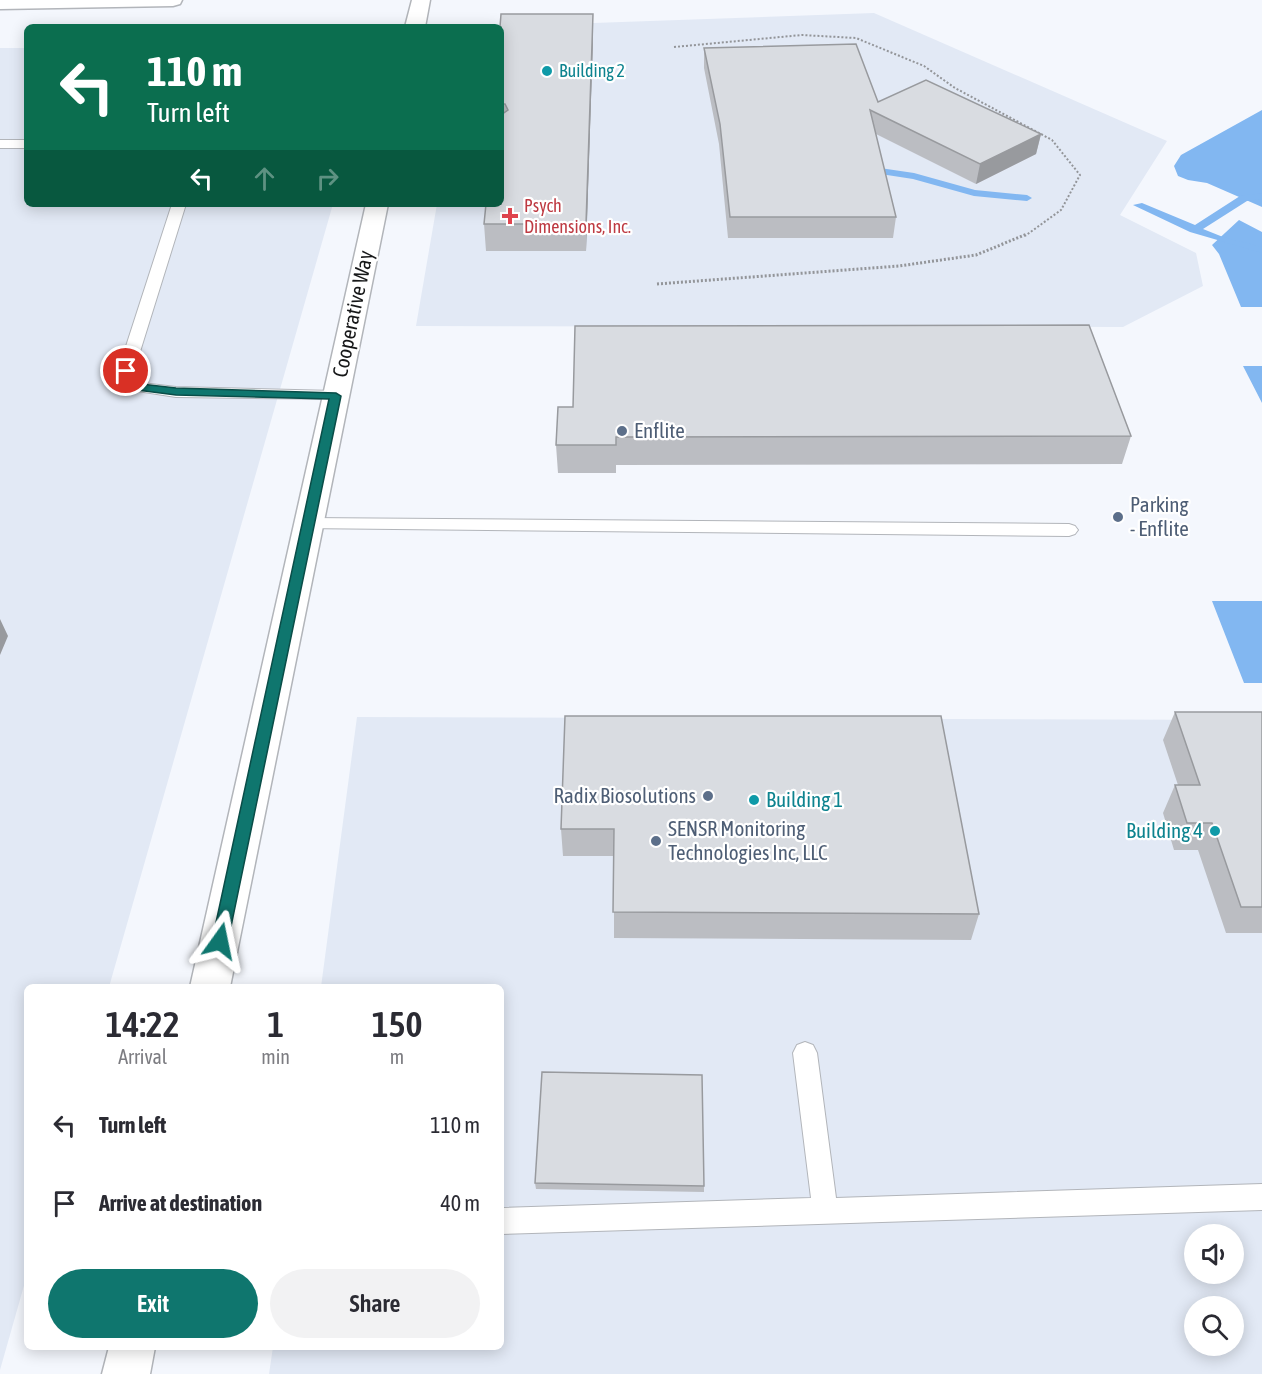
<!DOCTYPE html>
<html lang="en">
<head>
<meta charset="utf-8">
<style>
  :root { --surface:#fff; --page:#f2f2f3; --text:#2b2b33; --muted:#7c7c81; --accent:#0f766e }
  body { margin:0; font-family:"Asap Condensed",sans-serif; background:var(--page); color:var(--text); height:100vh; display:flex; flex-direction:column; font-size:22px; white-space:nowrap }
  * { box-sizing:border-box; margin:0 }
  p { font-size:20px; color:var(--muted) }
  .icon { flex:none; width:33px; height:33px; fill:none; stroke:currentColor; stroke-width:2; stroke-linecap:round; stroke-linejoin:round }
  .map { position:relative; flex:1; overflow:hidden }
  .side { position:absolute; left:24px; top:984px; width:480px; height:366px; display:flex; flex-direction:column; background:var(--surface); border-radius:9px; box-shadow:0 3px 15px #0003 }
  .side>* { flex:none }
  .top-card { position:absolute; left:24px; top:24px; width:480px; height:183px; border-radius:9px; box-shadow:0 3px 15px #0003; background:#0b6e4f; color:#fff; overflow:hidden }
  .buttons { position:absolute; left:1184px; top:1224px; display:grid; gap:12px }
  .buttons a { display:grid; place-items:center; width:60px; height:60px; border-radius:50%; background:var(--surface); box-shadow:0 3px 15px #0003; font-size:30px }
  .pin { position:absolute; display:grid; place-items:center; width:51px; height:51px; color:#fff; margin:-26px; border:3px solid #fff; border-radius:50%; box-shadow:0 2px 6px #0007 }
  .me { position:absolute; width:66px; margin:-33px; rotate:12deg; stroke-linejoin:round; filter:drop-shadow(0 0 4px #0008) }
  .turn { display:flex; align-items:center; gap:21px; height:126px; padding:0 24px; font-size:27px }
  .turn .icon { width:78px; height:78px; stroke-width:2.5 }
  .turn b { display:block; font-size:42px; line-height:51px }
  .lanes { display:flex; align-items:center; height:57px; padding:0 24px; background:#0003; justify-content:center; gap:30px; direction:ltr }
  .lanes .off { opacity:.35 }
  .eta { display:flex; justify-content:space-evenly; align-items:center; height:102px; text-align:center }
  .eta b { font-size:36px; font-weight:600; line-height:42px }
  .button { display:flex; gap:12px; margin-top:auto; padding:12px 24px }
  .button a { flex:1; height:69px; border-radius:36px; background:var(--accent); color:#fff; font-size:24px; font-weight:600; line-height:69px; text-align:center }
  .button a+a { background:var(--page); color:var(--text) }
  ul { padding:0; list-style:none }
  li { display:flex; align-items:center; gap:18px; height:78px; padding:0 24px }
  li div { flex:1 }
  li b { display:block; font-size:22px }
  li em { font-style:normal }
  .map>svg:first-child { display:block }
  .built { fill:#e2e9f5; fill-rule:evenodd }
  .water { fill:#82b7f1 }
  .lines { fill:none; stroke-linecap:round; stroke-linejoin:round }
  .stream { fill:#82b7f1; fill-rule:evenodd }
  .service-casing { stroke:#b2b5ba; stroke-width:2 }
  .tertiary-casing { stroke:#b2b5ba; stroke-width:3 }
  .secondary-casing { stroke:#b2b5ba; stroke-width:3 }
  .path-far1 { stroke:#939599; stroke-width:2; stroke-dasharray:2 2; stroke-linecap:butt }
  .path { stroke:#939599; stroke-width:3; stroke-dasharray:2 2; stroke-linecap:butt }
  .service { fill:#fff; fill-rule:evenodd }
  .tertiary { fill:#fff; fill-rule:evenodd }
  .secondary { fill:#fff; fill-rule:evenodd }
  .wall { fill:#bbbdc2 }
  .shaded-wall { fill:#989a9e }
  .building { fill:#d9dce1; stroke:#989a9e; stroke-width:1.5 }
  .route { fill:#0f766e; stroke:#0a4d48; stroke-width:1.5 }
  .culture-dot { fill:#0f9aa8; stroke:#fff; stroke-width:2 }
  .health-dot { fill:#e0444e; stroke:#fff; stroke-width:2 }
  .service-dot { fill:#5c6f8a; stroke:#fff; stroke-width:2 }
  .labels { text-anchor:middle; stroke-width:4.5; stroke-linejoin:round; paint-order:stroke }
  .far-culture-label { font-size:18px; fill:#0d838f; stroke:#fff; text-anchor:start }
  .far-health-label { font-size:18px; fill:#be3a42; stroke:#fff; text-anchor:start }
  .street-label { font-size:21px; fill:#171819; stroke:#fff }
  .service-label { font-size:21px; fill:#4e5e75; stroke:#fff; text-anchor:start }
  .culture-label { font-size:21px; fill:#0d838f; stroke:#fff; text-anchor:start }
</style>
</head>
<body>
<div class="map">
<svg width="1262" height="1374" viewBox="0 0 1262 1374">
  <rect width="100%" height="100%" fill="#f4f7fd"/>
  <path class="built" d="M 874,13 L 1167,141 L 1120,215 L 1196,253 L 1203,286 L 1123,327 L 416,326 L 437,204 L 501,204 L 501,27 L 482,27 Z
    M 0,48 L 27,48 L 27,204 L 333,204 L 109,987 L 27,987 L 27,1275 L 0,1370 Z
    M 357,717 L 1262,720 L 1262,1374 L 269,1374 L 273,1347 L 501,1347 L 501,987 L 321,987 ZM 1194,1234 L 1233,1234 L 1233,1274 L 1194,1274 ZM 1194,1306 L 1233,1306 L 1233,1346 L 1194,1346 Z"/>
  <path class="water" d="M 1262,110 L 1262,207 L 1207,183 L 1188,180 L 1178,176 L 1174,166 L 1181,155 Z
    M 1239,220 L 1262,232 L 1262,307 L 1241,307 L 1219,254 L 1212,245 Z
    M 1243,366 L 1262,366 L 1262,403 Z
    M 1212,601 L 1262,601 L 1262,683 L 1244,683 Z"/>
  <g class="lines">
    <path class="stream" d="M 867,163 L 880,168 L 914,173 L 975,190 L 1027,195 L 1032,198 L 1027,201 L 974,196 L 913,179 L 874,173 L 863,168 L 863,164 Z
      M 1262,193 L 1262,199 L 1247,201 L 1203,229 L 1223,237 L 1262,247 L 1262,253 L 1190,232 L 1133,205 L 1142,203 L 1195,225 L 1240,196 Z"/>
    <defs>
      <path id="service" d="M 0,140 L 27,140 L 27,148 L 0,148 Z
        M 172,204 L 186,204 L 134,371 L 142,383 L 176,387 L 336,391 L 344,396 L 342,399 L 176,397 L 131,390 L 118,371 Z
        M 308,518 L 1069,524 L 1075,526 L 1078,530 L 1075,534 L 1069,536 L 302,528 L 299,524 L 302,520 Z
        M 805,1042 L 813,1045 L 817,1053 L 836,1198 L 1262,1184 L 1262,1210 L 501,1234 L 501,1208 L 811,1198 L 793,1053 L 797,1045 Z"/>
      <path id="tertiary" d="M 412,0 L 430,0 L 425,27 L 405,27 Z
        M 366,204 L 388,204 L 230,987 L 190,987 Z
        M 109,1347 L 155,1347 L 150,1374 L 102,1374 Z"/>
      <path id="secondary" d="M 0,0 L 182,0 L 180,4 L 173,6 L 0,9 Z"/>
    </defs>
    <use href="#service" class="service-casing"/>
    <use href="#tertiary" class="tertiary-casing"/>
    <use href="#secondary" class="secondary-casing"/>
    <path class="path-far1" d="M 674,47 L 802,35 L 856,38 L 924,66 L 955,88 L 1052,140 L 1080,175 L 1061,210 L 1025,236"/>
    <path class="path" d="M 657,284 L 899,266 L 976,255 L 1027,234"/>
    <use href="#service" class="service"/>
    <use href="#tertiary" class="tertiary"/>
    <use href="#secondary" class="secondary"/>
  </g>
  <path class="wall" d="M 593,14 L 593,39 L 586,251 L 486,251 L 484,224 L 501,204 L 501,27 Z
    M 704,48 L 878,102 L 1041,134 L 1036,154 L 976,184 L 876,134 L 896,217 L 893,238 L 728,238 L 719,144 L 704,68 Z
    M 558,407 L 1131,436 L 1122,464 L 616,465 L 616,473 L 558,473 L 556,445 Z
    M 1175,712 L 1262,712 L 1262,933 L 1226,933 L 1198,850 L 1174,850 L 1163,813 L 1175,785 L 1178,785 L 1163,740 Z
    M 565,716 L 979,914 L 971,940 L 614,938 L 614,856 L 563,856 L 561,829 Z
    M 535,1183 L 704,1186 L 704,1192 L 536,1189 Z"/>
  <path class="shaded-wall" d="M 593,14 L 593,39 L 586,251 L 586,224 Z
    M 1041,134 L 1036,154 L 976,184 L 980,164 Z
    M 0,619 L 8,636 L 0,655 Z"/>
  <path class="building" d="M 501,14 L 593,14 L 586,224 L 484,224 L 486,204 L 501,204 L 501,115 L 508,110 L 505,104 L 501,104 L 501,27 L 500,27 Z
    M 856,44 L 878,102 L 926,80 L 1041,134 L 980,164 L 870,110 L 896,217 L 730,217 L 720,124 L 704,48 Z
    M 1089,325 L 1131,436 L 616,437 L 616,445 L 556,445 L 558,407 L 573,407 L 575,326 Z
    M 1175,712 L 1262,712 L 1262,907 L 1241,907 L 1212,823 L 1187,823 L 1175,785 L 1200,785 Z
    M 565,716 L 941,716 L 979,914 L 613,912 L 614,829 L 561,829 Z
    M 542,1072 L 702,1075 L 704,1186 L 535,1183 Z"/>
  <path class="route" d="M 123,368 L 130,368 L 141,384 L 176,388 L 336,393 L 341,396 L 228,941 L 225,945 L 220,947 L 214,945 L 212,941 L 329,399 L 176,395 L 137,390 L 133,389 L 121,371 Z"/>
  <g class="culture-dot">
    <circle cx="547" cy="71" r="6"/>
    <circle cx="754" cy="800" r="6"/>
    <circle cx="1215" cy="831" r="6"/>
  </g>
  <path class="health-dot" d="M507 207h6v6h6v6h-6v6h-6v-6h-6v-6h6z"/>
  <g class="service-dot">
    <circle cx="622" cy="431" r="6"/>
    <circle cx="1118" cy="517" r="6"/>
    <circle cx="708" cy="796" r="6"/>
    <circle cx="656" cy="841" r="6"/>
  </g>
  <g class="labels">
    <g class="far-culture-label">
      <text x="559" y="77">Building 2</text>
    </g>
    <g class="far-health-label">
      <text x="524" y="212">Psych<tspan x="524" dy="21">Dimensions, Inc.</tspan></text>
    </g>
    <g class="street-label">
      <text transform="translate(353 314) rotate(-78)" y="7">Cooperative Way</text>
    </g>
    <g class="service-label">
      <text x="634" y="438">Enflite</text>
      <text x="1130" y="512">Parking<tspan x="1130" dy="24">- Enflite</tspan></text>
      <text x="696" y="803" text-anchor="end">Radix Biosolutions</text>
      <text x="668" y="836">SENSR Monitoring<tspan x="668" dy="24">Technologies Inc, LLC</tspan></text>
    </g>
    <g class="culture-label">
      <text x="766" y="807">Building 1</text>
      <text x="1203" y="838" text-anchor="end">Building 4</text>
    </g>
  </g>
</svg>
<div class="buttons">
<a><svg class="icon" aria-label="sound" viewBox="0 0 24 24"><path d="M4 9h4l5-4v14l-5-4H4zM17 9q2 3 0 6"/></svg></a>
<a><svg class="icon" aria-label="search" viewBox="0 0 24 24"><circle cx="10" cy="10" r="6"/><path d="M15 15l6 6"/></svg></a>
</div>
<div class="pin" style="left:126px;top:371px;background:#d93025"><svg class="icon" aria-label="arrive" viewBox="0 0 24 24"><path d="M6 21V4h12l-3 4 3 4H6"/></svg></div>
<svg class="me" style="left:220px;top:941px" viewBox="-20 -20 40 40"><path d="M0-17L14 15 0 8-14 15z" fill="#0f766e" stroke="#fff" stroke-width="4"/></svg>
<div class="top-card">
<div class="turn"><svg class="icon" aria-label="left" viewBox="0 0 24 24"><path d="M17 20v-9H6M10 6l-5 5 5 5"/></svg><div><b>110 m</b>Turn left</div></div>
<div class="lanes"><svg class="icon" aria-label="left" viewBox="0 0 24 24"><path d="M17 20v-9H6M10 6l-5 5 5 5"/></svg><svg class="icon off" aria-label="ahead" viewBox="0 0 24 24"><path d="M12 20V5M6 11l6-6 6 6"/></svg><svg class="icon off" aria-label="right" viewBox="0 0 24 24"><path d="M7 20v-9h11M14 6l5 5-5 5"/></svg></div>
</div>
<section class="side">
<div class="eta">
<div><b>14:22</b><p>Arrival</p></div>
<div><b>1</b><p>min</p></div>
<div><b>150</b><p>m</p></div>
</div>
<ul>
<li><svg class="icon" aria-label="left" viewBox="0 0 24 24"><path d="M17 20v-9H6M10 6l-5 5 5 5"/></svg><div><b>Turn left</b></div><em>110 m</em></li>
<li><svg class="icon" aria-label="arrive" viewBox="0 0 24 24"><path d="M6 21V4h12l-3 4 3 4H6"/></svg><div><b>Arrive at destination</b></div><em>40 m</em></li>
</ul>
<div class="button"><a>Exit</a><a>Share</a></div>
</section>
</div>
</body>
</html>
